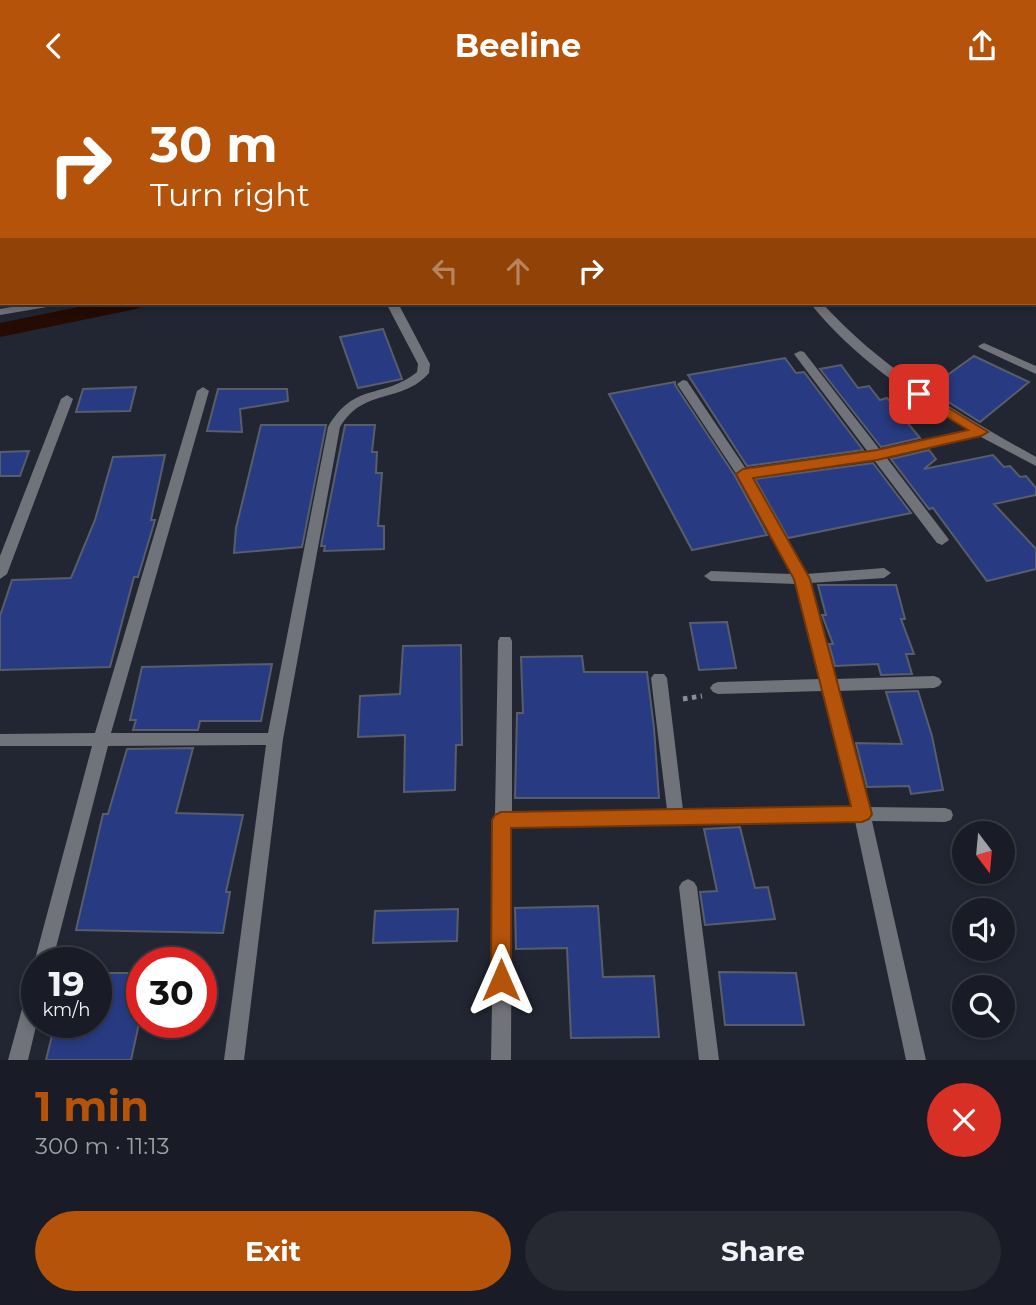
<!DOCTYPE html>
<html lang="en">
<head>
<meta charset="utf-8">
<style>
  :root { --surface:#191c26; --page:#262932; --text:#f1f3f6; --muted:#9fa1a7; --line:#373a43; --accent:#b45309 }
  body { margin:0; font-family:Montserrat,sans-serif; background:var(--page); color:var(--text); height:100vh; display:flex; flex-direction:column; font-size:26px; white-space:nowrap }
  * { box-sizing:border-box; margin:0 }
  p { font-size:23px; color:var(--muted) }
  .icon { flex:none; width:38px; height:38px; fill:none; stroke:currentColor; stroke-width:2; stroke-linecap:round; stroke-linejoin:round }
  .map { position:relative; height:969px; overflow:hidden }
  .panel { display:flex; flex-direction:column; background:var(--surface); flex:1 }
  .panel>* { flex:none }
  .top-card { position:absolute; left:0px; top:0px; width:1036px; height:214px; box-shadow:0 4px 10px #0003,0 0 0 2px var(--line); background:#b45309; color:#fff; overflow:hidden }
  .needle { width:46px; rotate:164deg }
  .fabs { position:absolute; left:952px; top:730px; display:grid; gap:14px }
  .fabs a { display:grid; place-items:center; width:63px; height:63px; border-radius:50%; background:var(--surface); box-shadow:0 4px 10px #0003,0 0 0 2px var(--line); font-size:35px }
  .speed { position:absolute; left:21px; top:856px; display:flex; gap:14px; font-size:35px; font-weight:700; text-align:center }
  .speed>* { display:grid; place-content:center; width:91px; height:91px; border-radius:50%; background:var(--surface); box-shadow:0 4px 10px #0003,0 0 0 2px var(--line); line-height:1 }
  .speed small { font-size:18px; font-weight:400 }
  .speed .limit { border:10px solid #d22; background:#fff; color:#111 }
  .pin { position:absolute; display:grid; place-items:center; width:60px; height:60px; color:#fff; margin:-30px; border-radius:14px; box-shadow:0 4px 10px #0006 }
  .me { position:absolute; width:77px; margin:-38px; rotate:0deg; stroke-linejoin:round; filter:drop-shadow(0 0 5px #0008) }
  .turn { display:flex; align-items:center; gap:24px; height:147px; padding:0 35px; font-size:32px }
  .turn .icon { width:91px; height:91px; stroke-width:2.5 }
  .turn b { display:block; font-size:49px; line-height:60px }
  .lanes { display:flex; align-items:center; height:66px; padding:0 35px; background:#0003; justify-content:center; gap:35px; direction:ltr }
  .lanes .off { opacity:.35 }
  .round { display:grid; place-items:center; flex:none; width:74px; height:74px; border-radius:37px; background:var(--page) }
  .head { display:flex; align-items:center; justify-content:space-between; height:119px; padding:0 35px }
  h1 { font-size:42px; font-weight:700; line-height:52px; color:var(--accent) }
  .cta { display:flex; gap:14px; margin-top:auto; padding:14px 35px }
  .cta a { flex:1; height:80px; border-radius:42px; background:var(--accent); color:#fff; font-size:28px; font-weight:700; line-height:80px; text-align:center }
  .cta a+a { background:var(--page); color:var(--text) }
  header { display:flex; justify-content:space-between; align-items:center; height:91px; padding:0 35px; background:var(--accent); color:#fff; font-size:32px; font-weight:700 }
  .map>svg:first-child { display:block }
  .water { fill:#250b02 }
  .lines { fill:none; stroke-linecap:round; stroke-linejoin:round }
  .canal { fill:#250b02; fill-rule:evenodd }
  .building { fill:#283b82; stroke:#585d6b; stroke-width:2 }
  .path { stroke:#8a8e98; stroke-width:5; stroke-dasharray:4.5 4.5; stroke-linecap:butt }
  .minor { fill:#707379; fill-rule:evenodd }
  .route { fill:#b45309; stroke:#753606; stroke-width:2 }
</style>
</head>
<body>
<header><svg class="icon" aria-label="back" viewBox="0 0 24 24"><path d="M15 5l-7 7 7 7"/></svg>Beeline<svg class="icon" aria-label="share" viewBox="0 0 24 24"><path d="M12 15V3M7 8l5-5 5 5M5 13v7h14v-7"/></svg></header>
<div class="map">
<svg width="1036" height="969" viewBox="0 0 1036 969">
  <rect width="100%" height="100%" fill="#212632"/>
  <path class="water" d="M 179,0 L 839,0 L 165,2 Z"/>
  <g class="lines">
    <path class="canal" d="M 98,212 L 143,212 L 139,217 L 131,219 L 0,246 L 0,232 Z"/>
  </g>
  <path class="building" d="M 383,238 L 402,288 L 358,297 L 340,246 Z
    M 974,265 L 1029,291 L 980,331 L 928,298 Z
    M 785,267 L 796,282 L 804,281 L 863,359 L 747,375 L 688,284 Z
    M 841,274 L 858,297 L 869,295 L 880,309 L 887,307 L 920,347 L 881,356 L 820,278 Z
    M 675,291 L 675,294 L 735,385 L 767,444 L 692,459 L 609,303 Z
    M 136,296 L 130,320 L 76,321 L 83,298 Z
    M 218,298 L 287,298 L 288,310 L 240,318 L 242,341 L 207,340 Z
    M 261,334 L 326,334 L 302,456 L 234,462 L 236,437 Z
    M 345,334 L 375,334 L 372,361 L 377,361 L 376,382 L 382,382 L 378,435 L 384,435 L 384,458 L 324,460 L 325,455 L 321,455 Z
    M 929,359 L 936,368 L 924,378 L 993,364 L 1004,376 L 1010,375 L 1020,386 L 1026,385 L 1036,397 L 1036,404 L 994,413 L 1036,458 L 1036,478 L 987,490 L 933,417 L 929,418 L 891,368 Z
    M 29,360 L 20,385 L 0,385 L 0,361 Z
    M 165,364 L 151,429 L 155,429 L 138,486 L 134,486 L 110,576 L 0,579 L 0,525 L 12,489 L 71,487 L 95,429 L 113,366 Z
    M 873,372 L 911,422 L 788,447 L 755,388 Z
    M 818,494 L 896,494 L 905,528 L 901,528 L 914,563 L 906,563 L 912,583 L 881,584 L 878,573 L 835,575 L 829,553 L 833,553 L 822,524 L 826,524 Z
    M 727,531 L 736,577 L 699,579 L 690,532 Z
    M 461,554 L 462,654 L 456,654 L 455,699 L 404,701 L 405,644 L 358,646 L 360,605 L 400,603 L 403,555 Z
    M 582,565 L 584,581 L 647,581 L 654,637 L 659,707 L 515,707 L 517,622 L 523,622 L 521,566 Z
    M 272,573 L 261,630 L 200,630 L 198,639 L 133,639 L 136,629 L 130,629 L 142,576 Z
    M 918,600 L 932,645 L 943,699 L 911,703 L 909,695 L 867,696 L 856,652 L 902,653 L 886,601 Z
    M 193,657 L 176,722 L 243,724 L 226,801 L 230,801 L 223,842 L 76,839 L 103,723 L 108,723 L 127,658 Z
    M 740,736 L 755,797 L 768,796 L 775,828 L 705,834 L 700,801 L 717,800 L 704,738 Z
    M 598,815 L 603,886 L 654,885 L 659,946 L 571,947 L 567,857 L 516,858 L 515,817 Z
    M 458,818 L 457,850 L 373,852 L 375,820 Z
    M 719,881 L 796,882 L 804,934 L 725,934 Z
    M 96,882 L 142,882 L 142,919 L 131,969 L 46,969 L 55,932 L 96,931 Z"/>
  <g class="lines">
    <path class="path" d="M 683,608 L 702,605"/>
    <path class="minor" d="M 1034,8 L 1036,8 L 1036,14 L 1034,14 Z
      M 1034,131 L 1036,131 L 1036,139 L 1034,139 Z
      M 1034,180 L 1036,180 L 1036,186 L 1034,186 Z
      M 35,212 L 59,212 L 53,215 L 0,224 L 0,218 Z
      M 386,212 L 398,212 L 430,273 L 429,282 C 402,313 364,296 340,336 L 283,648 L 244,969 L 224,969 L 266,654 L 108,655 L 52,872 L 37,872 L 37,878 L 34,872 L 92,655 L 0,655 L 0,643 L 95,642 L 197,300 L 203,296 L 209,300 L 111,642 L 268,642 L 328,336 C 355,290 382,309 417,281 L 418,273 Z
      M 810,212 L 822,212 C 883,279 957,322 1036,366 L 1036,375 L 979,345 L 886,366 L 947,446 L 949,449 L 942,454 L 937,452 L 874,369 L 751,386 L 806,483 L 884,477 L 891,482 L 884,487 L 810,492 L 835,588 L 934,585 L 939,587 L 942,591 L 939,595 L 934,597 L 838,600 L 868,716 L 945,717 L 951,719 L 953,724 L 951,729 L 945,731 L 872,730 L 926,969 L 906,969 L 855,730 L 512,736 L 511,969 L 491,969 L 495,734 L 493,729 L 495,724 L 498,550 L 500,546 L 510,546 L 512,550 L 512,722 L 667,719 L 651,587 L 654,583 L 664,583 L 667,587 L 683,719 L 852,716 L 823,600 L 718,603 L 713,601 L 710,597 L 713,593 L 718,591 L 820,588 L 796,493 L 711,490 L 704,485 L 711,480 L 792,483 L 737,384 L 677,293 L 683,289 L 687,290 L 746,378 L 868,361 L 794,263 L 800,260 L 804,261 L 880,359 L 969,339 C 910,304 853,266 810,212 Z
      M 984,252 L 1036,275 L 1036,283 L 980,257 L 978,255 Z
      M 67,304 L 73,308 L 7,483 L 0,488 L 0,465 L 61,308 Z
      M 688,788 L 694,791 L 697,796 L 719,969 L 699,969 L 679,796 L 682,791 Z
      M 37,887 L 37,931 L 28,969 L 8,969 L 28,896 L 31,890 Z"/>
  </g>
  <path class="route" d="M 919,299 L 988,341 L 981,345 L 877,369 L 753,387 L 810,488 L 872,723 L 869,728 L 862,731 L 511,737 L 511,889 L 508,896 L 501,899 L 494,896 L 491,889 L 492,729 L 495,724 L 501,721 L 851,715 L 794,488 L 736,383 L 743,378 L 877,359 L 968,339 L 914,306 L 912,303 Z"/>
</svg>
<div class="fabs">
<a><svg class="needle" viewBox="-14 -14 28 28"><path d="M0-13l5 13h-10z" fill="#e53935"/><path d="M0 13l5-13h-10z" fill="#9fa1a7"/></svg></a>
<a><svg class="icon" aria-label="sound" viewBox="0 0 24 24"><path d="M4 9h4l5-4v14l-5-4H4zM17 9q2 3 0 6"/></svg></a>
<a><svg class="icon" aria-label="search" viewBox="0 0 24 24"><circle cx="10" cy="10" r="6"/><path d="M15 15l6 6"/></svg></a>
</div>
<div class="speed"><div>19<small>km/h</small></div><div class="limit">30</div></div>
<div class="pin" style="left:919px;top:303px;background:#d93025"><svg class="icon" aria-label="arrive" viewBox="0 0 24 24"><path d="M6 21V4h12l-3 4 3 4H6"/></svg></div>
<svg class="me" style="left:501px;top:889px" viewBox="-20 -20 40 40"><path d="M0-17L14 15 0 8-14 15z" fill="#b45309" stroke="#fff" stroke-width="4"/></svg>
<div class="top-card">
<div class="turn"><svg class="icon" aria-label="right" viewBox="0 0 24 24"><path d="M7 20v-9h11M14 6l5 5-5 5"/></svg><div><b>30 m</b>Turn right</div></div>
<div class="lanes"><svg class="icon off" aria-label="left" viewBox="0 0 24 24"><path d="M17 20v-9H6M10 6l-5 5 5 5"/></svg><svg class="icon off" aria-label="ahead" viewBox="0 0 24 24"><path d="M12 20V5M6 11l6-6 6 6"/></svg><svg class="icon" aria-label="right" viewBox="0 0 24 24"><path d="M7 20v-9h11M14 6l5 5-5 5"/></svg></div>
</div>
</div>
<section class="panel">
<div class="head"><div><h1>1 min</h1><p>300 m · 11:13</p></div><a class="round" style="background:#d93025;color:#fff"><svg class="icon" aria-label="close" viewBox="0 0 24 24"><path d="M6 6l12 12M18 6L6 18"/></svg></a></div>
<div class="cta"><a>Exit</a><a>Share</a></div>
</section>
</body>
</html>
